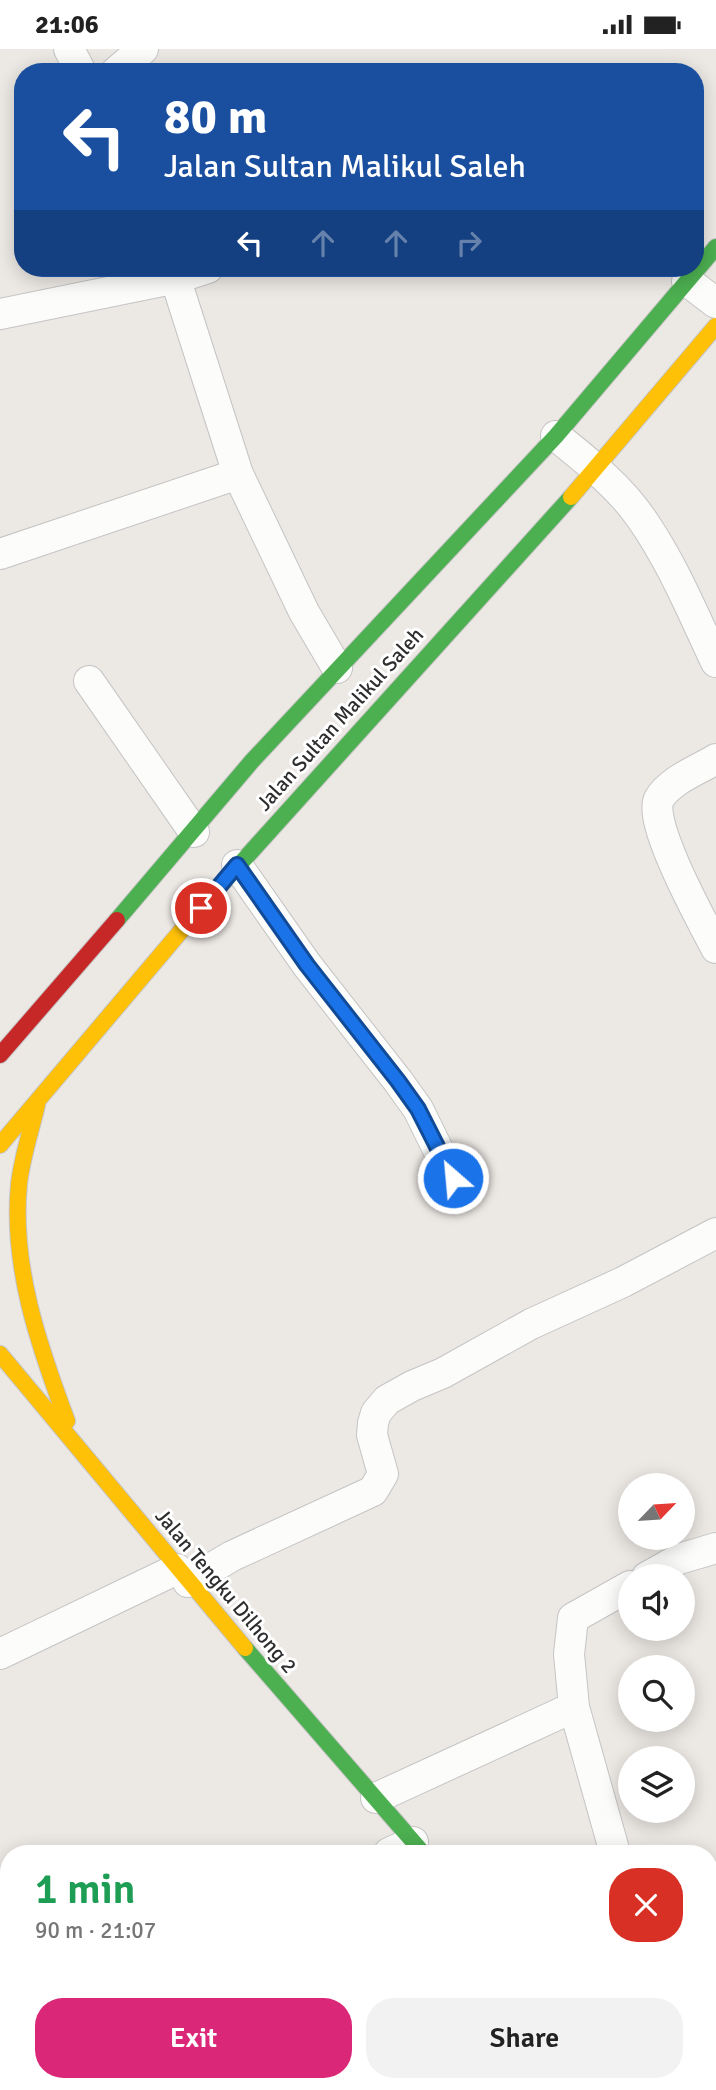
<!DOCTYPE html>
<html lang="en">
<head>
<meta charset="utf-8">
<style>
  :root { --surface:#fff; --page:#f2f2f2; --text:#222; --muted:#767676; --accent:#db2777 }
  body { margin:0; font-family:Signika,sans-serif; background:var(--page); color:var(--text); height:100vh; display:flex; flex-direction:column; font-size:26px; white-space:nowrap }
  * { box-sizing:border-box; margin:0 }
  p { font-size:23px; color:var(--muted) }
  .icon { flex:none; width:38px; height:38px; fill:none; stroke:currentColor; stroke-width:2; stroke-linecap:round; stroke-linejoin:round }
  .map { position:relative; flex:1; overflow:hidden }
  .drawer { position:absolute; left:0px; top:1796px; width:718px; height:247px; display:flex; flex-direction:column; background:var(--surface); border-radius:28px 28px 0 0; box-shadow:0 4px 18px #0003 }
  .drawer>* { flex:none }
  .hud { position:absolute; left:14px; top:14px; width:690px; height:214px; border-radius:28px; box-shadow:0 4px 18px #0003; background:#1a4fa0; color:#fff; overflow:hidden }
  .needle { width:46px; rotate:65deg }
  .controls { position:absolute; left:618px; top:1424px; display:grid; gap:14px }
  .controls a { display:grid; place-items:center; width:77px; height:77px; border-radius:50%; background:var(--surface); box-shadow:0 4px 18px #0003; font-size:35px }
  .pin { position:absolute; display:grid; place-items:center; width:60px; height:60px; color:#fff; margin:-30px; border:4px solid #fff; border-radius:50%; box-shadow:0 2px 7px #0007 }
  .me { position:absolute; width:77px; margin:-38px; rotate:333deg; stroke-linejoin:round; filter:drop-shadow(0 0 5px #0008) }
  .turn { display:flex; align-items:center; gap:24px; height:147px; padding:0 35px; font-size:32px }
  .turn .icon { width:91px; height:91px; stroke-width:2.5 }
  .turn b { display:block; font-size:49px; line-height:60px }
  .lanes { display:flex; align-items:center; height:66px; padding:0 35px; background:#0003; justify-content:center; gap:35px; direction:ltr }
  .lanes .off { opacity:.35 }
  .round { display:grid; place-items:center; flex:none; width:74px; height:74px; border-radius:28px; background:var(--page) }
  .summary { display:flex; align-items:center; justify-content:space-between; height:119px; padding:0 35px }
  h1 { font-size:42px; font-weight:600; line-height:52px; color:#1e9e55 }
  .cta { display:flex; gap:14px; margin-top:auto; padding:14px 35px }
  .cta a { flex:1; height:80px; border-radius:28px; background:var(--accent); color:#fff; font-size:28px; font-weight:600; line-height:80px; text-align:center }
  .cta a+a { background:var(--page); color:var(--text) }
  .status { display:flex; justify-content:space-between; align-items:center; height:49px; padding:0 35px; background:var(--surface); direction:ltr }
  .status svg { height:19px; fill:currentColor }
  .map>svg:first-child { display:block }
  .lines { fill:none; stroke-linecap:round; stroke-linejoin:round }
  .street-casing { stroke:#c5c4c5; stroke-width:32 }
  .fast-casing { stroke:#c5c4c5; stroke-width:18 }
  .slow-casing { stroke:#c5c4c5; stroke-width:18 }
  .jam-casing { stroke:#c5c4c5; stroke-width:18 }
  .street { stroke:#fcfcfb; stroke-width:30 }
  .fast { stroke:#4caf50; stroke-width:16 }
  .slow { stroke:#ffc107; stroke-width:16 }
  .jam { stroke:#c62828; stroke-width:16 }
  .route-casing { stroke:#114b97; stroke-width:18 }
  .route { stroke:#1a73e8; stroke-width:12 }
  .labels { text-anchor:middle; stroke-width:6; stroke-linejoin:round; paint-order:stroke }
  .street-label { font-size:21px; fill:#2e2e2e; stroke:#fff }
</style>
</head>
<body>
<div class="status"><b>21:06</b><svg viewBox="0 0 49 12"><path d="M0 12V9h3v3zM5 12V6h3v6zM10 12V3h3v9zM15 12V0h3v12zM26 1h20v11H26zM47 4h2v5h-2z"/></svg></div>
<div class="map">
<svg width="716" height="2041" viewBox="0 0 716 2041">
  <rect width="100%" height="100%" fill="#ece8e4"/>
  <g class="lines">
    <defs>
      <path id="street" d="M 69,0 L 81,23
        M 116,23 L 143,0
        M 172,219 L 238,425 L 304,563 L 337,619
        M 687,232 L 716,254
        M 0,265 L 177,229 L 208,219
        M 556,387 C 587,412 619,437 641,469 C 672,513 693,565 716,613
        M 0,505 L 238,425
        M 89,632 L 194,783
        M 716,710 C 698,721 670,731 659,750 C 647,773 703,874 716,899
        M 237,816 L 307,916 L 398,1032 L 418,1060 L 452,1129
        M 647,1528 L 679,1510 L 716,1499
        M 188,1533 L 232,1507 L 373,1442 L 383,1425 L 372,1386 L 373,1374 L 376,1364 L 387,1351 L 412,1337 L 443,1324 L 531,1275 L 623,1233 L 716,1184
        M 0,1605 L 177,1520
        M 574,1658 L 569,1605 L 573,1569 L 630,1537
        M 376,1749 L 574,1658 L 615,1804
        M 389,1804 L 413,1793
        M 709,1850 L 716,1846
        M 162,2041 L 172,2034
        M 402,2041 L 405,2034"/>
      <path id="fast" d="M 203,856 L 571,448
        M 117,871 L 252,712 L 556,387 L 716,198
        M 245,1599 L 423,1804
        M 625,2034 L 632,2041"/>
      <path id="slow" d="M 571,448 L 716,277
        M 37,1056 C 31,1082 22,1108 19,1135 C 11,1217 39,1297 67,1372
        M 0,1096 L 203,856
        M 0,1305 L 245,1599"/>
      <path id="jam" d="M 0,1006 L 117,871"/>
    </defs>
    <use href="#street" class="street-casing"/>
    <use href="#fast" class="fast-casing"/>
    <use href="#slow" class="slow-casing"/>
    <use href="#jam" class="jam-casing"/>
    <use href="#street" class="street"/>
    <use href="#fast" class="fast"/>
    <use href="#slow" class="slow"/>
    <use href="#jam" class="jam"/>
  </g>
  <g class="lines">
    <defs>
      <path id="route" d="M 201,859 L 237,816 L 307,916 L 398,1032 L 418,1060 L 453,1129"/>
    </defs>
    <use href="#route" class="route-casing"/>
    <use href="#route" class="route"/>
  </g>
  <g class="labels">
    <g class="street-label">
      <text transform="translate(340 670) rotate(-48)" y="7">Jalan Sultan Malikul Saleh</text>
      <text transform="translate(226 1542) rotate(50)" y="7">Jalan Tengku Dilhong 2</text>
    </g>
  </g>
</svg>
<div class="controls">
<a><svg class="needle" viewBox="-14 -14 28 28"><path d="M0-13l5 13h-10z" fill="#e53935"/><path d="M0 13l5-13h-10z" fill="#767676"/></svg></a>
<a><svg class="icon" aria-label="sound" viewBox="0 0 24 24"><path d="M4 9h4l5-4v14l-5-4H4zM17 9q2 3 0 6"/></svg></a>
<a><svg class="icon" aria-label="search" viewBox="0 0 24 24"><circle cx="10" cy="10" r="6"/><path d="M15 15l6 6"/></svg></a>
<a><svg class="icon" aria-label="layers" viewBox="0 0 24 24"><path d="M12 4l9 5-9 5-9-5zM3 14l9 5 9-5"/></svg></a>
</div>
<div class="pin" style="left:201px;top:859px;background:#d93025"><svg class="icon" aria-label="arrive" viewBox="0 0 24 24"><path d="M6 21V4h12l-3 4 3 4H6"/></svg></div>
<svg class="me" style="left:453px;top:1129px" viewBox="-20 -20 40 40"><circle r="17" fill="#1a73e8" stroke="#fff" stroke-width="3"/><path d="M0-11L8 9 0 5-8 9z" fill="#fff"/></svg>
<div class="hud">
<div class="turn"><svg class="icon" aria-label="left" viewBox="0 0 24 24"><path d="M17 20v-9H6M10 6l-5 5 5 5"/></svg><div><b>80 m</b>Jalan Sultan Malikul Saleh</div></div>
<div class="lanes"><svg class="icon" aria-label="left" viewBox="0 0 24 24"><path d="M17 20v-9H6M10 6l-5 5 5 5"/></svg><svg class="icon off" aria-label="ahead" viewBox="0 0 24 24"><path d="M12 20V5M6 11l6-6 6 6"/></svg><svg class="icon off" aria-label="ahead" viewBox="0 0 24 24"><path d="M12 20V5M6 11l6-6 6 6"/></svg><svg class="icon off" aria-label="right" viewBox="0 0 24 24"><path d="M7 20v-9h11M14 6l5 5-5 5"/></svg></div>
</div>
<section class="drawer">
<div class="summary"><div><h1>1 min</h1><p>90 m · 21:07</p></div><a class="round" style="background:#d93025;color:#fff"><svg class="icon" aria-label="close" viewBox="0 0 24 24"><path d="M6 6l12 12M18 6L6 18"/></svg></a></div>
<div class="cta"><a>Exit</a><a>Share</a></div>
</section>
</div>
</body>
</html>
